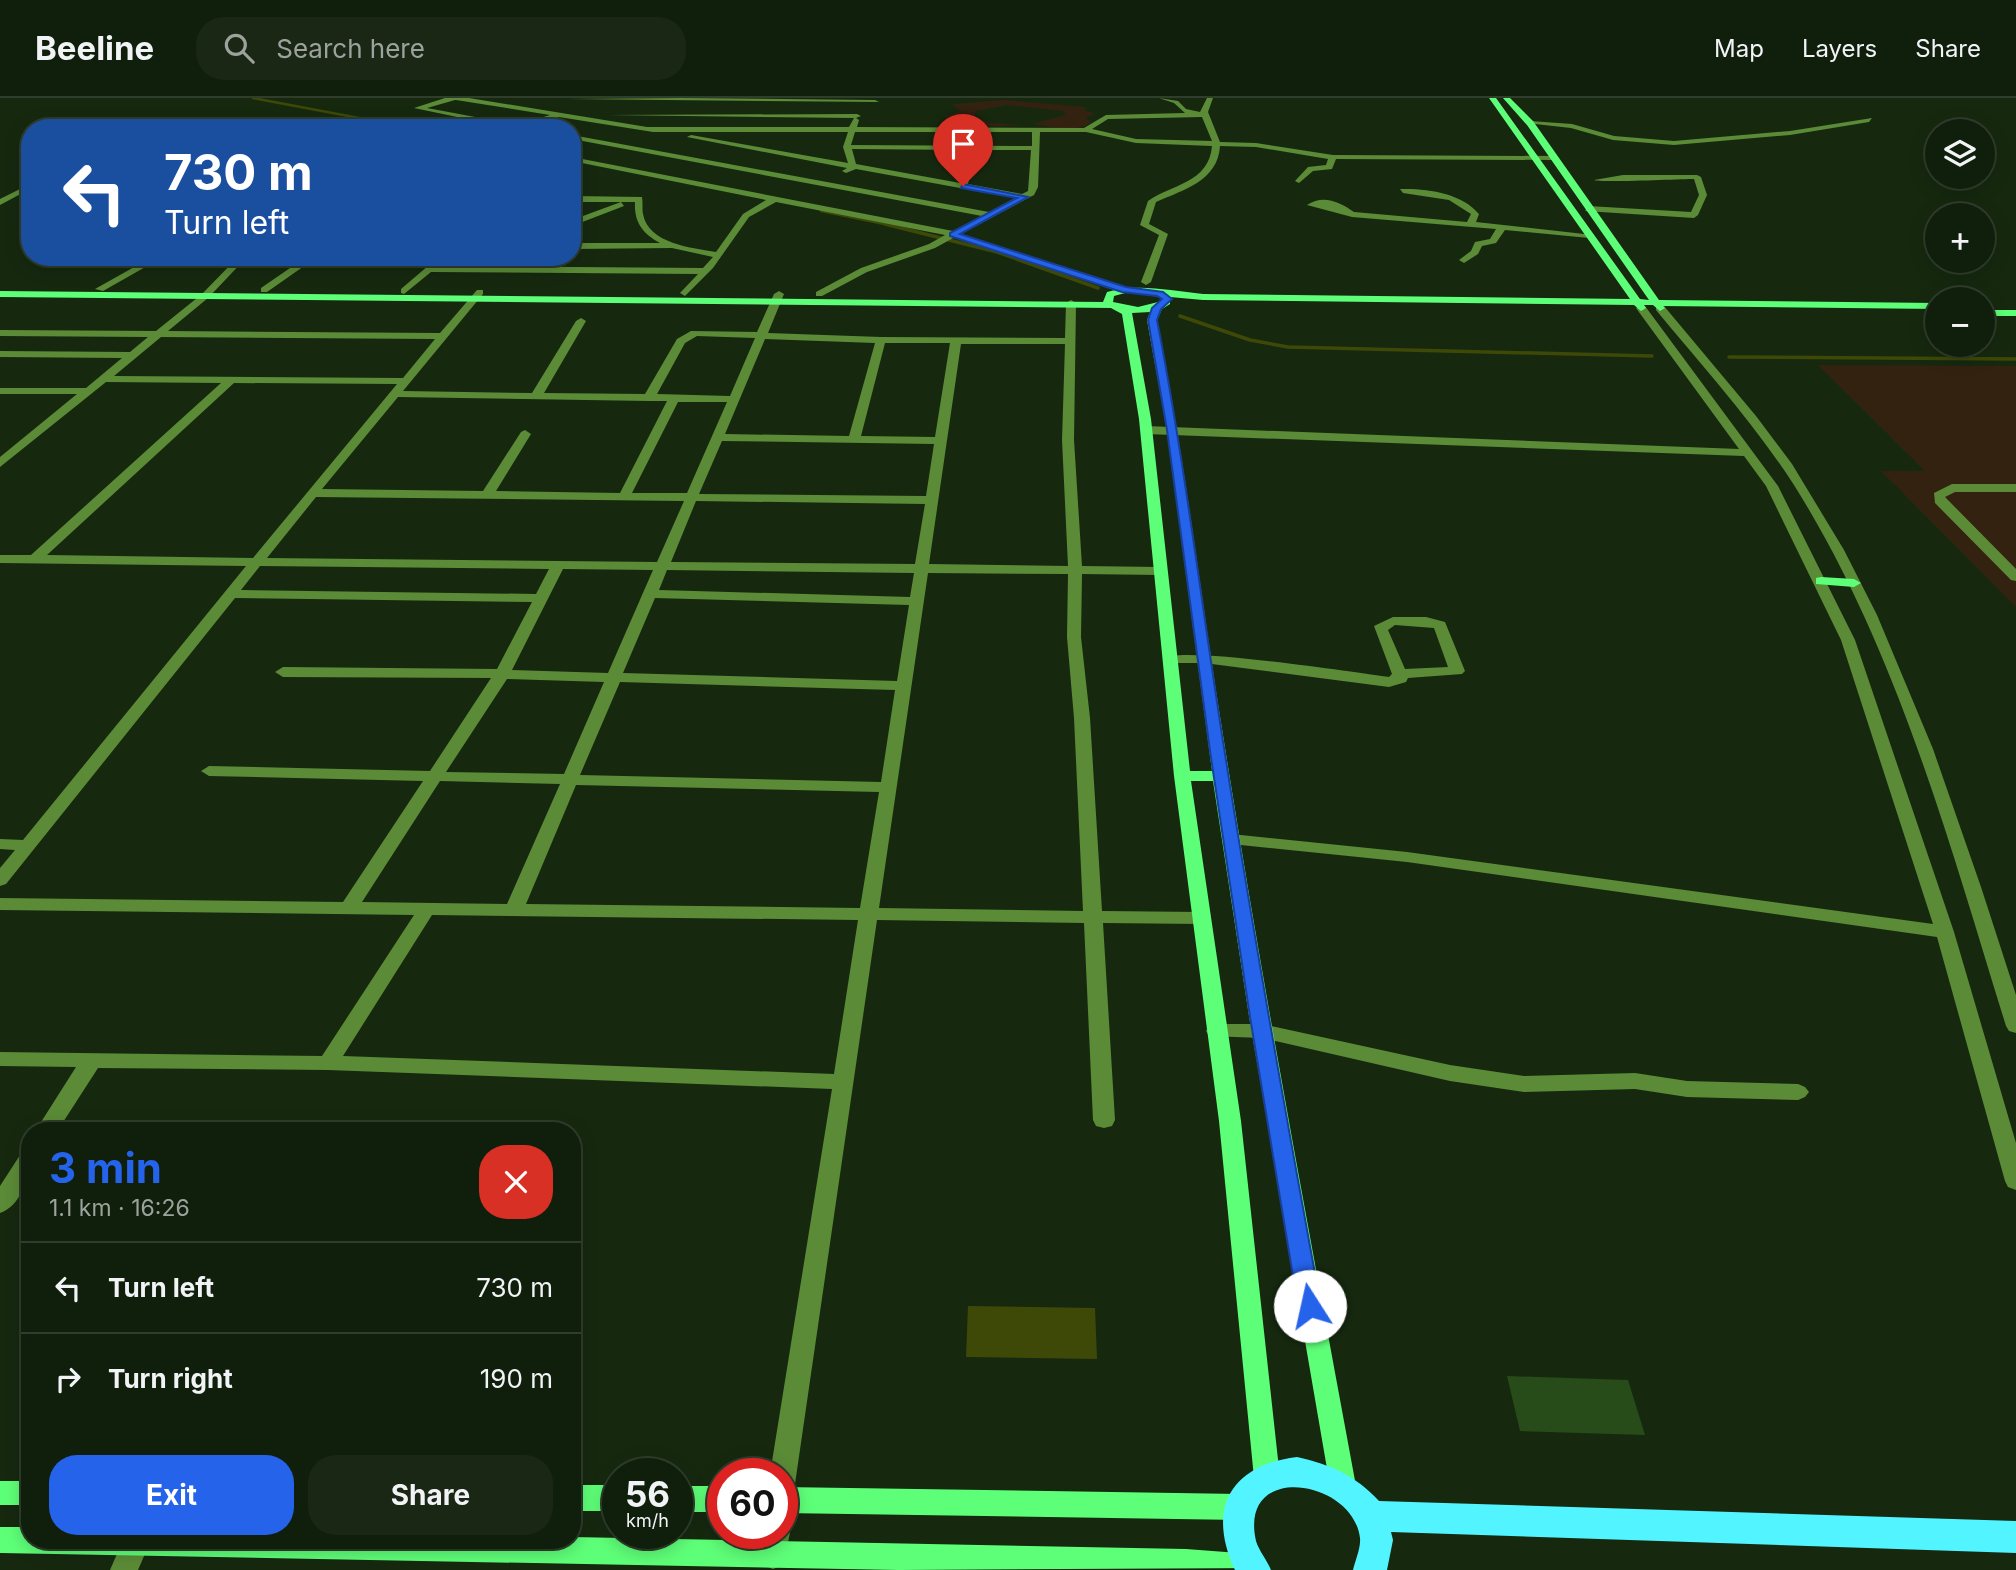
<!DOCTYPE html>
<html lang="en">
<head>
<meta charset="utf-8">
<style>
  :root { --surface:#101f0b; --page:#192714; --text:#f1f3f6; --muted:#9ca29d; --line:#303d2c; --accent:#2563eb }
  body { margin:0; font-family:Inter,sans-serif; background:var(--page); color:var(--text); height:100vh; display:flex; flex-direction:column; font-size:26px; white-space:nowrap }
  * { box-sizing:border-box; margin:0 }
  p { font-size:23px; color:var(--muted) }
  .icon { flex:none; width:38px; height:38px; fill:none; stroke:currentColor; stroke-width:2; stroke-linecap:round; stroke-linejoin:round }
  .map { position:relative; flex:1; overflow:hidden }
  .drawer { position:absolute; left:21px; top:1024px; width:560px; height:427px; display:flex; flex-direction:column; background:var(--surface); border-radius:28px; box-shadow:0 4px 18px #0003,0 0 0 2px var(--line) }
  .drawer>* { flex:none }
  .banner { position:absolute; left:21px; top:21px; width:560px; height:147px; border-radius:28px; box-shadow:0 4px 18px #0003,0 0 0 2px var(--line); background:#1a4fa0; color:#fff; overflow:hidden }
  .controls { position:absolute; left:1925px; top:21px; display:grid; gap:14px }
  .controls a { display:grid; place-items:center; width:70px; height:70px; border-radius:50%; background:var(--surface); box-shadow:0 4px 18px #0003,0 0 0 2px var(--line); font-size:35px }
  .speed { position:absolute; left:602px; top:1360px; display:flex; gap:14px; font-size:35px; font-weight:700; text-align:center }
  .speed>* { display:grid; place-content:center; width:91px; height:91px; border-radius:50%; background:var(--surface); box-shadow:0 4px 18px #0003,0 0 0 2px var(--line); line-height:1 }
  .speed small { font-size:18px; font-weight:400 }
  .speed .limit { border:10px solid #d22; background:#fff; color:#111 }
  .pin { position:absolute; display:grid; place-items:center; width:60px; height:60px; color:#fff; margin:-72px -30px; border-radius:50% 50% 50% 0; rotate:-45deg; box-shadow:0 0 7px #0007 }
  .pin .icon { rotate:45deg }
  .me { position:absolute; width:77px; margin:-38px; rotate:350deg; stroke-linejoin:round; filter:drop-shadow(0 0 5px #0008) }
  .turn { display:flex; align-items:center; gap:24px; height:147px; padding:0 28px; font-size:32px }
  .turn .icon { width:91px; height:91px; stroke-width:2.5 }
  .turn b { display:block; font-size:49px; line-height:60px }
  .round { display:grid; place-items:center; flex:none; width:74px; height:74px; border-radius:28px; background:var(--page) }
  .head { display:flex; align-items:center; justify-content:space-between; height:119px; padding:0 28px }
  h1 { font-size:42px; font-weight:700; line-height:52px; color:var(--accent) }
  .action { display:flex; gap:14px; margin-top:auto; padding:14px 28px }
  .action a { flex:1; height:80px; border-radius:28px; background:var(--accent); color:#fff; font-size:28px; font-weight:700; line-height:80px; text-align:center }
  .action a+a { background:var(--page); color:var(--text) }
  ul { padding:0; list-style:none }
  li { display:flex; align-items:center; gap:21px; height:91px; padding:0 28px; border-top:2px solid var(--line) }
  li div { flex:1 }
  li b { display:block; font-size:26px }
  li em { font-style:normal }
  header { display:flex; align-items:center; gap:42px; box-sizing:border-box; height:98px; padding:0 35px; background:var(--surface); border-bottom:2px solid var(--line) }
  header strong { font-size:33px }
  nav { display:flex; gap:38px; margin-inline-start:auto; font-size:24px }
  .search { width:490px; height:63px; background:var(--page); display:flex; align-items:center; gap:18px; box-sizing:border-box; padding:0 24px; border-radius:28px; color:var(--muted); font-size:26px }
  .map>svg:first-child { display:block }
  .green { fill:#342211 }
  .water { fill:#3e4907 }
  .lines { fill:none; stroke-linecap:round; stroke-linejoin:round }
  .stream-far1 { stroke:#3e4907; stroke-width:2.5 }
  .stream { stroke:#3e4907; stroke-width:3.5 }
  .building { fill:#274b19 }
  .minor { fill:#5b8b37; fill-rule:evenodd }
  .major { fill:#5eff78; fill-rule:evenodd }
  .highway { fill:#52f5ff; fill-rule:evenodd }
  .route { fill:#2563eb; stroke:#184099; stroke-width:2 }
</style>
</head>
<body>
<header>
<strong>Beeline</strong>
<div class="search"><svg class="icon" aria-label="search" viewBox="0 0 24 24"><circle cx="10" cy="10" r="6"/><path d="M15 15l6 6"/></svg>Search here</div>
<nav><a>Map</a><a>Layers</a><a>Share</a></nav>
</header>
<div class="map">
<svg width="2016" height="1472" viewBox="0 0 2016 1472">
  <rect width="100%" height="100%" fill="#16290f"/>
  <path class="green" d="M 1003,2 L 1085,9 L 1085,13 L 1095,15 L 1086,20 L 1091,24 C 1078,37 1048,28 1032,26 L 1065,17 L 1064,13 L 1007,7 L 976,13 L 974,18 L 990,25 L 1027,27 L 952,30 L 947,26 L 949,21 L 944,19 L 961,13 L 952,7 L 955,6 Z
    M 1818,267 L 2016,268 L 2016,509 L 1881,373 L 1925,373 Z"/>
  <path class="water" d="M 968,1208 L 1095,1210 L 1097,1261 L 966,1259 Z"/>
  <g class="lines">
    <path class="stream-far1" d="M 253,0 L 412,30
      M 821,113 L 894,128"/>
    <path class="stream" d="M 885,126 L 997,154 L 1098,190
      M 1180,218 L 1250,242 L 1288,249 L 1652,258
      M 1729,259 L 2016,261"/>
  </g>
  <path class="building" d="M 1507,1278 L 1628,1282 L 1645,1337 L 1520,1333 Z"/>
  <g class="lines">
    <path class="minor" d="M 445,0 L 469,0 L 647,29 L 849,29 L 854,20 L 608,17 L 857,16 L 861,18 L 856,20 L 859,22 L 857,29 L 1084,30 L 1106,17 L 1185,15 L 1174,5 L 1159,0 L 1178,3 L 1186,11 L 1200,14 L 1207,0 L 1213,0 L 1208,14 L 1220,44 L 1256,45 L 1333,57 L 1553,58 L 1557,60 L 1553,62 L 1336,61 L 1332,71 L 1313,73 L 1299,85 L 1295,83 L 1308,69 L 1326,67 L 1328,61 L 1256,49 L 1220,48 C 1218,83 1183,92 1156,104 L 1149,126 L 1168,136 L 1151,184 L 1146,187 L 1141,184 L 1159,137 L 1140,127 L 1148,103 C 1172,86 1209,85 1212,48 L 1136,45 L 1086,34 L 1040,34 L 1038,89 L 1034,97 L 961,136 L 1128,190 L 1128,194 L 955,139 L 935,150 L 867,174 L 822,198 L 816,198 L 816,194 L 861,170 L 929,146 L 945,137 L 776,104 L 749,119 L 713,170 L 685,198 L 680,195 L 698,176 L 431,174 L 404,196 L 401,195 L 401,191 L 435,162 L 440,165 L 437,168 L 703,170 L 713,159 L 672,150 L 572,151 L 572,145 L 660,145 C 642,135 634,124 635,104 L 621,104 L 624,108 L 572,128 L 572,122 L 621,104 L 572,104 L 572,98 L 642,99 C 643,105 642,111 643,116 C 648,146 693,150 716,154 L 743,116 L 766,102 L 572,63 L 572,59 L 953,133 L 982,118 L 572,41 L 572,37 L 989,114 L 1015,100 L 856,71 L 846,75 L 842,73 L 847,70 L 687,39 L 691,37 L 848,65 L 843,49 L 848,34 L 653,34 L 559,19 L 527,30 L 510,30 L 414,10 ZM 455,2 L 456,2 L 550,17 L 518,27 L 427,10 ZM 1202,19 L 1212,43 L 1136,41 L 1092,31 L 1108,21 ZM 855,34 L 1032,34 L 1032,48 L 851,47 ZM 852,51 L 968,52 L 960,85 L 856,66 ZM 976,52 L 1031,52 L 1028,93 L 1022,96 L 968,86 Z
      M 681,0 L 875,2 L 879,4 L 567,1 Z
      M 1872,20 L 1869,24 L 1790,37 L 1674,47 L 1613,42 L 1571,30 L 1526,25 L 1530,23 L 1572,26 L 1614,38 L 1674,43 L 1790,33 Z
      M 131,21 L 138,23 L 128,30 L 118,30 Z
      M 1623,77 L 1697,77 L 1701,79 L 1707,97 L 1698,117 L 1694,120 L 1585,113 L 1588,108 L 1691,114 L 1699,97 L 1694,81 C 1680,81 1599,85 1594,82 Z
      M 30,86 L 30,91 L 0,107 L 0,101 Z
      M 1400,91 C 1426,90 1462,95 1479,116 L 1476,124 L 1593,137 L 1589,140 L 1505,132 L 1496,145 L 1482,148 L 1478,156 L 1464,165 L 1459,162 L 1471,153 L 1475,144 L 1490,141 L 1496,131 L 1352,119 L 1307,107 C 1323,96 1340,104 1354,114 L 1467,124 L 1471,116 L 1449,102 L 1403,95 Z
      M 152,159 L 163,159 L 103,193 L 95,191 Z
      M 238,159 L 247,159 L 208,200 L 168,233 L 440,235 L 477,192 L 483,192 L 483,196 L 403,293 L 532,295 L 576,223 L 581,220 L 586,223 L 544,295 L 645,296 L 677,241 L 691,233 L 757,234 L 774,196 L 779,193 L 784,196 L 768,235 L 881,239 L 1065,240 L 1066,205 L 1071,202 L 1076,205 L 1074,342 L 1082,468 L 1160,469 L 1167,473 L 1160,477 L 1082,476 L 1081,539 L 1090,620 L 1102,813 L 1201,814 L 1210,820 L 1201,826 L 1103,825 L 1115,1022 L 1112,1028 L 1104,1030 L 1096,1028 L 1093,1022 L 1084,825 L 877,822 L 795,1386 L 791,1395 L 782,1398 L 782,1376 L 770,1376 L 832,991 L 328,972 L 98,970 L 58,1032 L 36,1032 L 76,969 L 0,968 L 0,954 L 322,958 L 414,817 L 0,812 L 0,800 L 343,804 L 423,683 L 209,678 L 201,673 L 209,668 L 430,673 L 491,580 L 283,579 L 275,574 L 283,569 L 497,571 L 532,504 L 235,500 L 6,786 L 0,788 L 0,770 L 15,752 L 0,751 L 0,741 L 23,742 L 246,468 L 0,465 L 0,457 L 31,457 L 221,285 L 106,284 L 0,369 L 0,359 L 77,296 L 0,296 L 0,290 L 86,290 L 122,260 L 0,259 L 0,253 L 130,254 L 148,239 L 0,238 L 0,232 L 156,233 L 202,196 ZM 697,238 L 755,240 L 730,298 L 657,296 L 685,245 ZM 161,239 L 435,241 L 403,280 L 114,278 ZM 765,241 L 875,245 L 849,338 L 725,336 ZM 885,245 L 950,245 L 935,339 L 861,338 ZM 961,246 L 1065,246 L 1062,342 L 1068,468 L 929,466 ZM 234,285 L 397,286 L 253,460 L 47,457 ZM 398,299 L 649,303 L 667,303 L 620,395 L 496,393 L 531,336 L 525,332 L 521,334 L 483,393 L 322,391 ZM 678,304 L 727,304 L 687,395 L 632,395 ZM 722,343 L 934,346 L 926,398 L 699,396 ZM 316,399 L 684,403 L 657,464 L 267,460 ZM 696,403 L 925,406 L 915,466 L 671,464 ZM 260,468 L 549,471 L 536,496 L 241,492 ZM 563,471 L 653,472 L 608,575 L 512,572 ZM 667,472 L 914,475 L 910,499 L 659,492 ZM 928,475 L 1068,476 L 1067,539 L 1074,620 L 1083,813 L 879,810 ZM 655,500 L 909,507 L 897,583 L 623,575 ZM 507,581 L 604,584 L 564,676 L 446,674 ZM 620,584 L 895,592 L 881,684 L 580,677 ZM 440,683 L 560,686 L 507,806 L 362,804 ZM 576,687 L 879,694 L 860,810 L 526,806 ZM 432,817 L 858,822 L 834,976 L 343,958 Z
      M 306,159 L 317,159 L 267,194 L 261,194 L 261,190 Z
      M 1641,207 L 1645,208 L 1778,388 L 1855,542 L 1954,834 L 2016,1045 L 2016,1092 L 2008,1089 L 2005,1083 L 1937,839 L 1407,764 L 1231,746 L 1222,741 L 1231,736 L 1407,754 L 1933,826 L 1841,542 L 1766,388 L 1744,358 L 1146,336 L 1140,332 L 1146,328 L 1739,351 L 1636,210 Z
      M 1656,208 L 1664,208 L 1756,318 L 1792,366 L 1844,452 L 1877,517 L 1933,651 L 1981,789 L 2016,897 L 2016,935 L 2009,933 L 2006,928 C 1949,744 1897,551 1794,387 C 1754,325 1703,269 1656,212 Z
      M 1952,386 L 2016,386 L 2016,394 L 1955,394 L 1945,399 L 2016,471 L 2016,483 L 2011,482 L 1935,405 L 1934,395 Z
      M 1393,519 L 1426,519 L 1445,524 L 1465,573 L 1462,576 L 1408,580 L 1406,584 L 1389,589 L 1204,565 L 1170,565 L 1163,561 C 1177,547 1357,575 1389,579 L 1392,576 L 1374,528 ZM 1395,527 L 1434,530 L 1448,569 L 1405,571 L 1388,532 Z
      M 1216,926 L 1262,926 L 1450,967 L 1524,978 L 1635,975 L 1687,983 L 1798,986 L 1805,989 L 1809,994 L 1805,999 L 1798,1002 L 1687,999 L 1635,991 L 1524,994 L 1450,983 L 1262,940 L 1209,938 L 1206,933 L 1209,928 Z
      M 30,1052 C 30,1073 24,1107 0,1115 L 0,1088 L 22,1054 Z
      M 782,1424 L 790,1435 L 783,1467 L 773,1471 L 763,1467 L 759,1458 L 762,1435 L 782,1435 Z
      M 123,1442 L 151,1442 L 138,1472 L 110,1472 Z"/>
    <path class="major" d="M 1489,0 L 1496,0 L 1640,201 L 1649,202 L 1527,27 L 1503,0 L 1510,0 L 1533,23 L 1659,202 L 1937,205 L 1937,211 L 1663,208 L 1665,210 L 1660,213 L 1653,207 L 1644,207 L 1646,210 L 1641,213 L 1634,207 L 1203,202 L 1170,199 L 1170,206 L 1162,211 L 1157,222 C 1186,366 1202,512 1226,656 C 1265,901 1311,1144 1356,1388 L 1352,1397 L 1343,1400 L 1334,1397 L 1330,1388 L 1249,918 L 1213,683 L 1191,683 L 1241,1023 L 1280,1380 L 1276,1389 L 1267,1392 L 1258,1389 L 1254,1380 L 1219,1023 L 1174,678 L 1139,321 L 1122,216 L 1111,210 L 0,199 L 0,193 L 1103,204 L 1107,194 C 1139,185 1170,193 1203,196 L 1630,201 ZM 1125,195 L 1144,195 L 1161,200 L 1162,203 L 1138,209 L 1113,204 L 1114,198 ZM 1150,214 L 1147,222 L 1167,332 L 1212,673 L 1190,673 L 1151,321 L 1132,215 Z
      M 1983,212 L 2016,212 L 2016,218 L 1983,218 Z
      M 1821,479 L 1854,481 L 1861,485 L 1854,489 L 1816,486 L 1816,480 Z
      M 0,1383 L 30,1383 L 30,1407 L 0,1407 Z
      M 572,1387 L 618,1387 L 618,1413 L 572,1413 Z
      M 677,1388 L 723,1388 L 723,1414 L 677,1414 Z
      M 782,1389 L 1240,1396 L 1250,1400 L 1254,1409 L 1250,1418 L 1240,1422 L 782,1415 Z
      M 0,1429 L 30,1429 L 30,1442 L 572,1442 L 572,1439 L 1186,1451 L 1252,1456 L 1262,1460 L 1266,1470 L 898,1472 L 0,1455 Z"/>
    <path class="highway" d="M 1297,1359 C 1331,1367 1355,1377 1379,1403 L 2016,1423 L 2016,1455 L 1391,1434 L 1393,1442 L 1387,1472 L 1353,1472 C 1355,1463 1361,1450 1360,1440 C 1353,1381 1238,1363 1256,1443 C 1259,1453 1267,1462 1271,1472 L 1235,1472 C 1206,1410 1231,1367 1297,1359 Z"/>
  </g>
  <path class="route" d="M 963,86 L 1028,99 L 960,136 L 1126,189 L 1163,194 L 1172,201 L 1161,211 L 1157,222 C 1185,366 1202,511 1225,656 C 1254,840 1287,1024 1321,1208 L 1317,1215 L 1310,1217 L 1302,1215 L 1298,1208 L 1250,919 L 1210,653 L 1167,332 L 1148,222 L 1152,210 L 1162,201 L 1157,198 L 1122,194 L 950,138 L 950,135 L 1017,100 L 961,90 Z"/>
</svg>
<div class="controls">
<a><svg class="icon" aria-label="layers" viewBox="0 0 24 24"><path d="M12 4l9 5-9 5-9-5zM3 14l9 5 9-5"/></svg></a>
<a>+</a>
<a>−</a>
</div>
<div class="speed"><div>56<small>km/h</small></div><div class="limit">60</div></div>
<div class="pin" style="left:963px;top:88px;background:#d93025"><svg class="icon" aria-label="arrive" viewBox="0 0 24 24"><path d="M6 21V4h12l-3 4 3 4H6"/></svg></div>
<svg class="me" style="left:1310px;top:1208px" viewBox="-20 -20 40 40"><circle r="19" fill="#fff"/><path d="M0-13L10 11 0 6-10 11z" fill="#2563eb"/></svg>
<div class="banner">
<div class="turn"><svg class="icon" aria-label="left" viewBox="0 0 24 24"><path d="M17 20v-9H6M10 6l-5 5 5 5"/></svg><div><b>730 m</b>Turn left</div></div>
</div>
<section class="drawer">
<div class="head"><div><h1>3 min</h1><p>1.1 km · 16:26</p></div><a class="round" style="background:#d93025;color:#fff"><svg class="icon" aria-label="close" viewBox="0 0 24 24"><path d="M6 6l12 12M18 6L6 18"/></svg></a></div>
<ul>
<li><svg class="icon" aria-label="left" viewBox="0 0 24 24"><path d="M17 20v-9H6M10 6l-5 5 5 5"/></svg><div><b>Turn left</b></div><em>730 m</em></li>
<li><svg class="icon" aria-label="right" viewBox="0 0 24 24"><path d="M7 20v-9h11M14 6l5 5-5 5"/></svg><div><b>Turn right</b></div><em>190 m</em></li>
</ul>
<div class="action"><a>Exit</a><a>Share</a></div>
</section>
</div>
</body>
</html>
